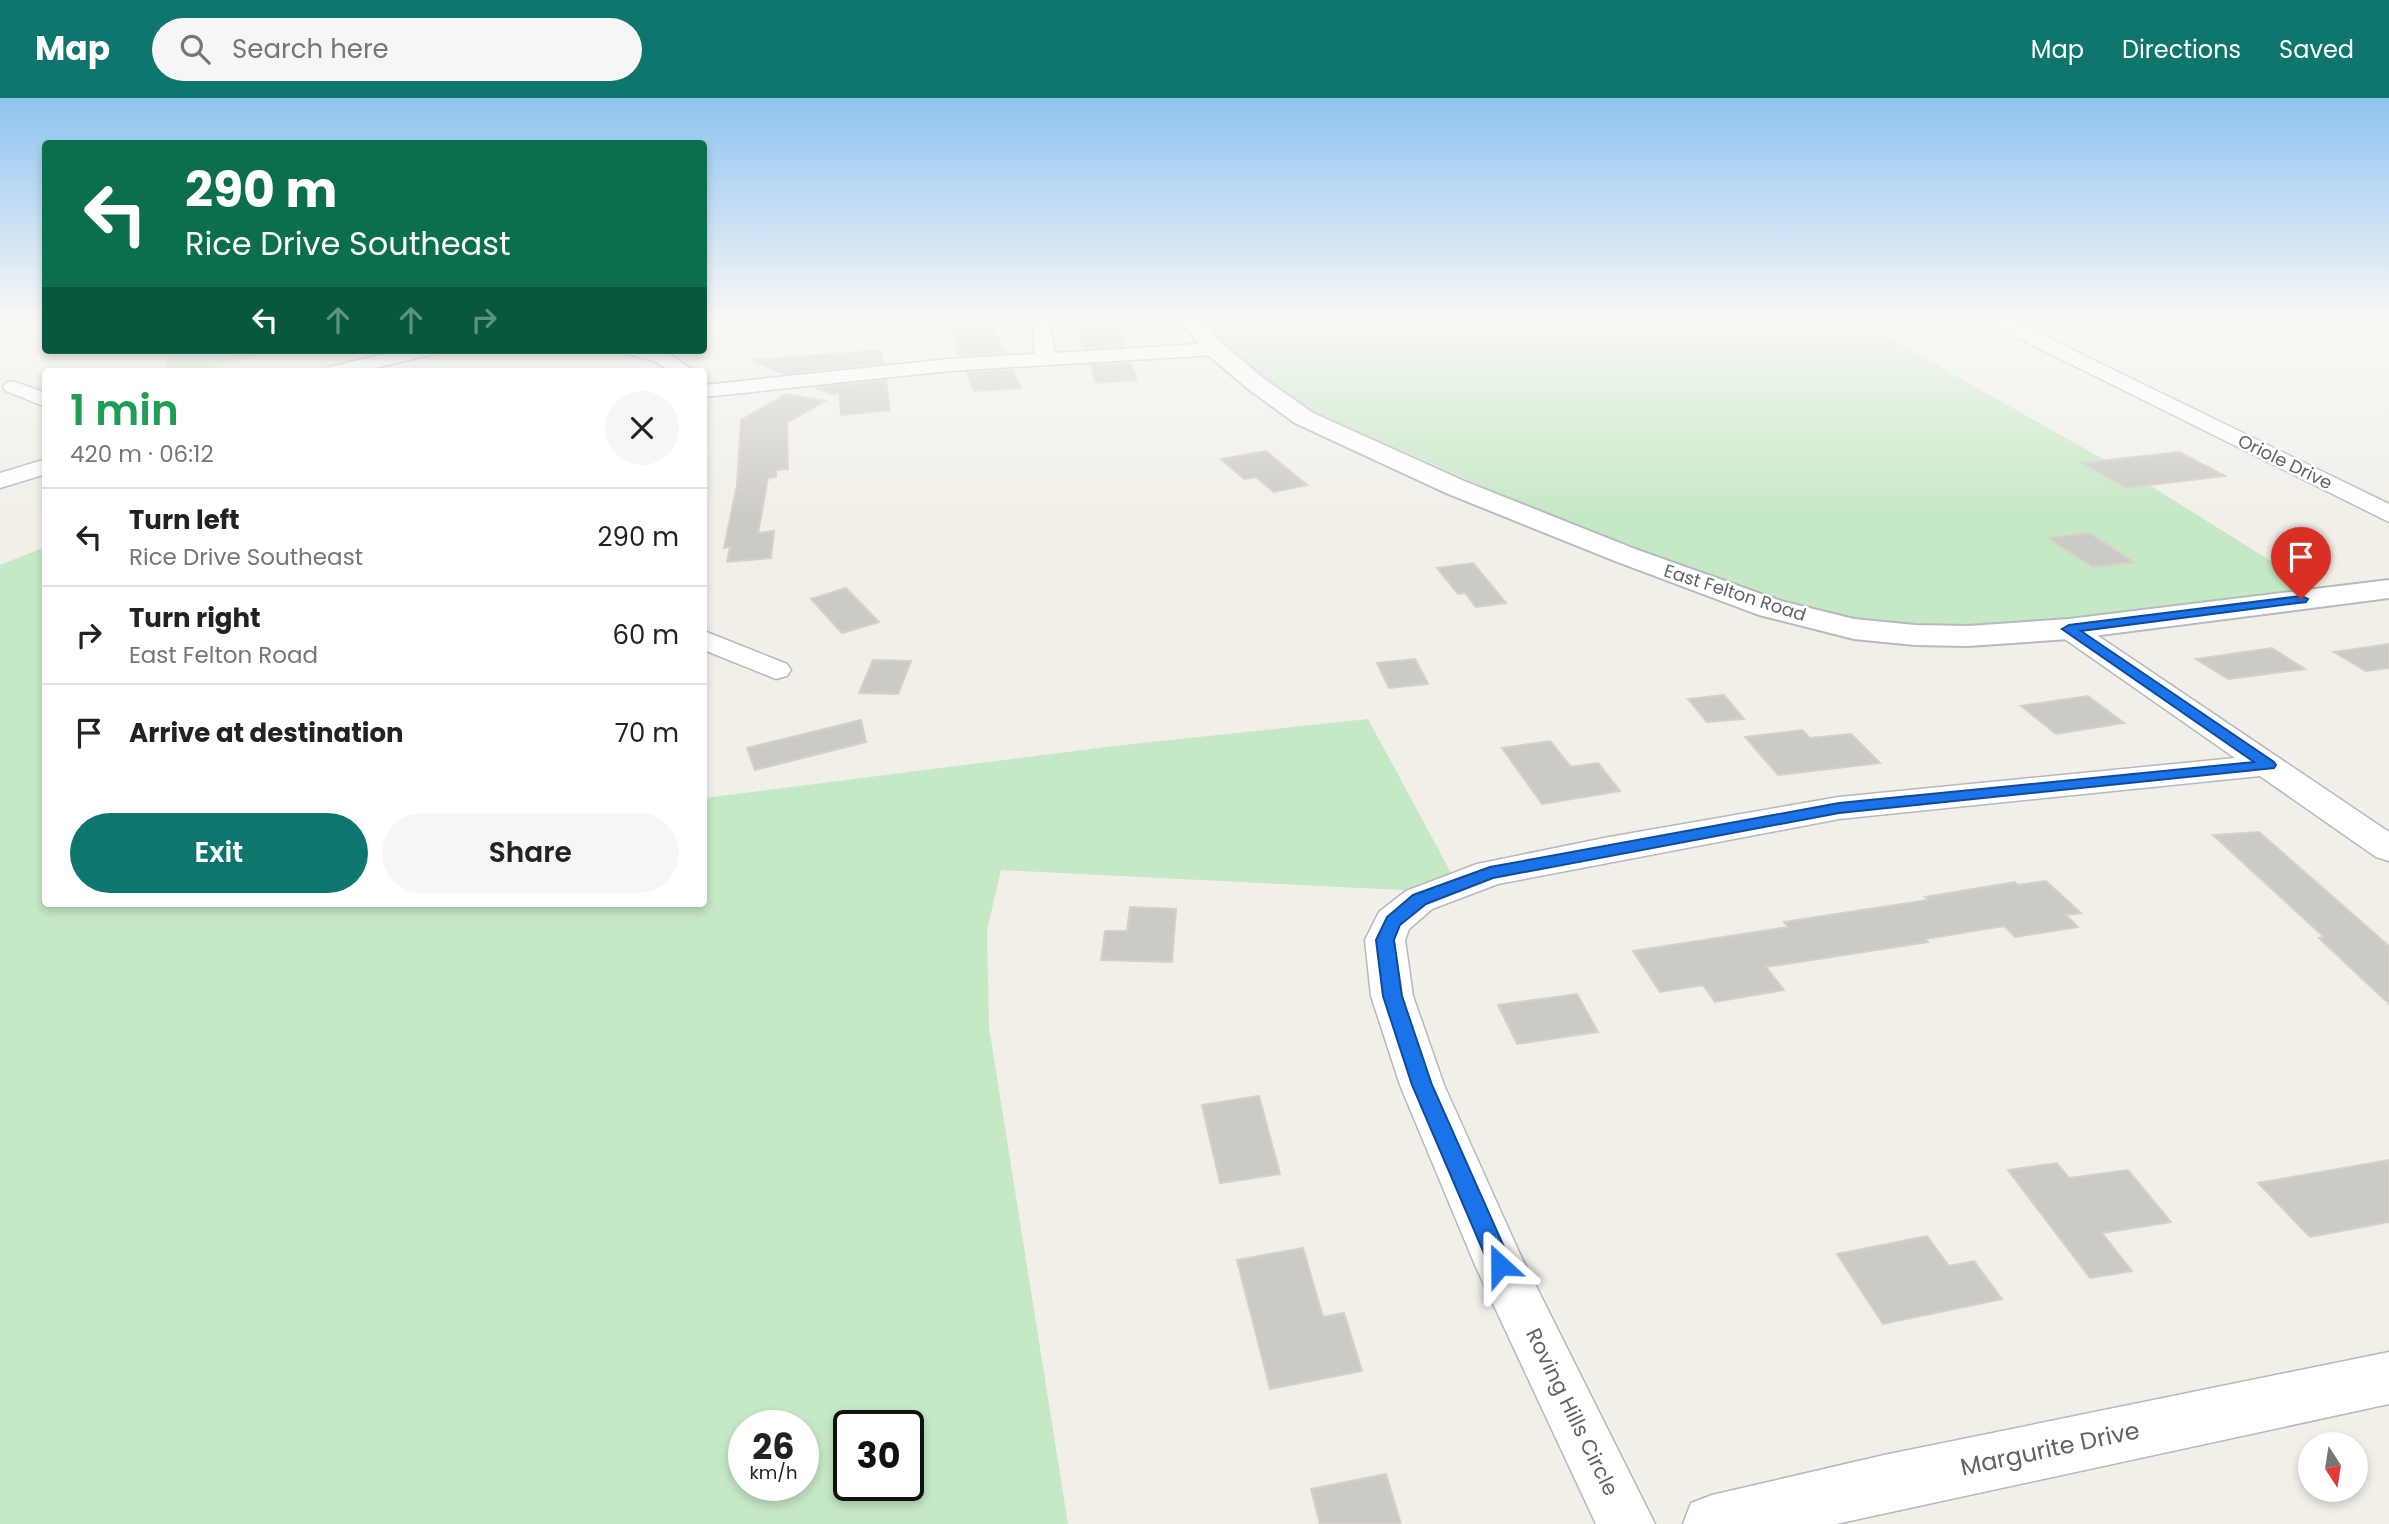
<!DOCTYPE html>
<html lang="en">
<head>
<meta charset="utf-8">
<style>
  :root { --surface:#fff; --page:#f6f6f6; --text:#222; --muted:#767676; --line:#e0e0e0; --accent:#0f766e }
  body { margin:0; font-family:Poppins,sans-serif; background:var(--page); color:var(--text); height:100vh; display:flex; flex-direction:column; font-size:26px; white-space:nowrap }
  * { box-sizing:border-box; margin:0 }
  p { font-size:23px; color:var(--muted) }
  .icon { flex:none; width:38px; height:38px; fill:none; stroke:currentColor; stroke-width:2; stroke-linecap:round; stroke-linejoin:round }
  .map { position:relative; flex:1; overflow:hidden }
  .drawer { position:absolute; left:42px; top:270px; width:665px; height:539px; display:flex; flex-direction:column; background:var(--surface); border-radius:7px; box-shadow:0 4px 10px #0003 }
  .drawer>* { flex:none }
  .guide { position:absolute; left:42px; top:42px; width:665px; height:214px; border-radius:7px; box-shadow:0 4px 10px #0003; background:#0b6e4f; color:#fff; overflow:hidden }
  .needle { width:46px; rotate:168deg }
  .controls { position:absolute; left:2298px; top:1334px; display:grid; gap:14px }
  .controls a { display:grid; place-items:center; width:70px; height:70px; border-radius:50%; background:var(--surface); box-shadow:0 4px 10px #0003; font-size:35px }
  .speed { position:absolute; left:728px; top:1312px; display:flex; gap:14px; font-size:35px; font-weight:700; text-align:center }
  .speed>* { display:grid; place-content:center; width:91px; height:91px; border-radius:50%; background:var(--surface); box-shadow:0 4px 10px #0003; line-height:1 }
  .speed small { font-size:18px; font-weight:400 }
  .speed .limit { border:4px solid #111; border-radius:10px; background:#fff; color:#111 }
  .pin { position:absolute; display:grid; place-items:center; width:60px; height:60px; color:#fff; margin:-72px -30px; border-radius:50% 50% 50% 0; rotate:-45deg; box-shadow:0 0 7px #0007 }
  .pin .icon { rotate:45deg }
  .me { position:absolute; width:77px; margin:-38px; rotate:336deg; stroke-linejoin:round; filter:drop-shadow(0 0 5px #0008) }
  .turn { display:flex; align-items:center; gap:24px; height:147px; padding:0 28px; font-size:32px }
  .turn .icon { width:91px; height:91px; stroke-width:2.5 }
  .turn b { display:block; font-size:49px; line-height:60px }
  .lanes { display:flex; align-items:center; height:66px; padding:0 28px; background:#0003; justify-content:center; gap:35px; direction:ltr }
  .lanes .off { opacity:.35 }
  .round { display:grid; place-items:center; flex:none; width:74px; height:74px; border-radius:37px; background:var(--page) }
  .headline { display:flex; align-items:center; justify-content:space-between; height:119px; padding:0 28px }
  h1 { font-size:42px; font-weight:600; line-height:52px; color:#1e9e55 }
  .cta { display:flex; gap:14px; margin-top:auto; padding:14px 28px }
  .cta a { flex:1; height:80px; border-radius:42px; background:var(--accent); color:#fff; font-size:28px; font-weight:600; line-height:80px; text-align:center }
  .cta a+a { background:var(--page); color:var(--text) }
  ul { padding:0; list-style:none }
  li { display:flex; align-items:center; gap:21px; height:98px; padding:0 28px; border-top:2px solid var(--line) }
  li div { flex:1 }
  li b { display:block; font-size:26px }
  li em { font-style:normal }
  header { display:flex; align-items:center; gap:42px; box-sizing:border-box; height:98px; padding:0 35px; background:var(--accent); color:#fff }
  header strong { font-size:33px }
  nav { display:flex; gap:38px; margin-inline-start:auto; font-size:24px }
  .search { width:490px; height:63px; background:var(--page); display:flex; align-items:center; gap:18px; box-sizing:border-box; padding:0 24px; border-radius:38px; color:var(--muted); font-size:26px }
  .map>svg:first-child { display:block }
  .green { fill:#c5e8c5; fill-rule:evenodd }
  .building { fill:#cccac5; stroke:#d6d1c6; stroke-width:2 }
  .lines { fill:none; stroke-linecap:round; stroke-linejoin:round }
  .street-casing { stroke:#b5b8bc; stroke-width:3 }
  .secondary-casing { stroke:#b6babf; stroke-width:4 }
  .street { fill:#fff; fill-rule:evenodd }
  .secondary { fill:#fff; fill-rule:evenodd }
  .route { fill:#1a73e8; stroke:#114b97; stroke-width:2 }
  .labels { text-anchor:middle; stroke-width:5; stroke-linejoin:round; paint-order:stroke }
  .far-street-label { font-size:18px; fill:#5f6368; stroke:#fff }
  .street-label { font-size:21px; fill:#5f6368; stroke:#fff }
  .near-street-label { font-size:24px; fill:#5f6368; stroke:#fff }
</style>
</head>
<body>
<header>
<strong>Map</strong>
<div class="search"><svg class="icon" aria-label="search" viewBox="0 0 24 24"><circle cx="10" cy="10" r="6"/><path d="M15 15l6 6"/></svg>Search here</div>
<nav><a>Map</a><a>Directions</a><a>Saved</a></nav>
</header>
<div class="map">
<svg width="2389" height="1426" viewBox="0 0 2389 1426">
  <rect width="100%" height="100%" fill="#f1efe8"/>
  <path class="green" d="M 1198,220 L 1854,220 L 2154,390 L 2327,498 L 2069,531 L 1886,533 L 1682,477 L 1275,296 L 1215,251 Z
    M 167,252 L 273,252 L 202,273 L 167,273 Z
    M 45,449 L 46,805 L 704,805 L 704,700 L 1114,648 L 1368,621 L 1462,795 L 1001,772 L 987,832 L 989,929 L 1068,1426 L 0,1426 L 0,467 ZM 744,1328 L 803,1328 L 803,1388 L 744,1388 ZM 849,1328 L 908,1328 L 908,1388 L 849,1388 Z"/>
  <path class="building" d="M 946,220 L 989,220 L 1005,255 L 960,258 Z
    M 1074,220 L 1107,220 L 1111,231 L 1118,230 L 1124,248 L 1084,250 Z
    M 881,252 L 883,265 L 783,276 L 752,262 Z
    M 1131,265 L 1137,282 L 1096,285 L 1090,267 Z
    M 1013,272 L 1021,290 L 974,293 L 967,275 Z
    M 886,282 L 890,312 L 841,317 L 839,294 L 834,297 L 816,290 Z
    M 786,296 L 825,303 L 787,325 L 788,371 L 776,372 L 776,379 L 768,380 L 758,435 L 774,433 L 771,460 L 727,464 L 730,449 L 724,450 L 737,387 L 741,322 Z
    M 1266,353 L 1307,387 L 1274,394 L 1256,379 L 1244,381 L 1221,361 Z
    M 2179,354 L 2225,378 L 2126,390 L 2082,365 Z
    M 2089,435 L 2134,464 L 2093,469 L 2048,440 Z
    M 1473,465 L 1506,505 L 1476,509 L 1465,495 L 1458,496 L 1437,470 Z
    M 846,490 L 879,524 L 842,535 L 811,501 Z
    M 2389,546 L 2389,570 L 2366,573 L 2334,554 Z
    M 2272,550 L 2305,571 L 2228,581 L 2196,561 Z
    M 1415,561 L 1428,586 L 1389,590 L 1377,565 Z
    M 873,562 L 911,563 L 898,596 L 859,595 Z
    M 1724,597 L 1744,621 L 1707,624 L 1688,601 Z
    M 2088,598 L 2124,625 L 2056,636 L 2021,608 Z
    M 861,622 L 866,644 L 755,672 L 747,650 Z
    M 1802,632 L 1810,640 L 1851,636 L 1880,665 L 1778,677 L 1745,639 Z
    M 1550,643 L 1571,669 L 1598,665 L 1620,693 L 1542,706 L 1502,650 Z
    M 2259,734 L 2389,848 L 2389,906 L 2319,840 L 2324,839 L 2213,737 Z
    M 2046,783 L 2081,815 L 2066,817 L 2078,829 L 2015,839 L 2004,828 L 1925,841 L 1928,844 L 1766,869 L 1784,892 L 1715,904 L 1703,887 L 1660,894 L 1633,853 L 1788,829 L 1784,824 L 1928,802 L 1925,799 L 2015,784 L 2018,787 Z
    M 1130,809 L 1176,811 L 1172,864 L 1101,862 L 1105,833 L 1127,833 Z
    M 1577,896 L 1598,934 L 1517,946 L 1498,907 Z
    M 1259,998 L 1280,1076 L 1220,1085 L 1202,1007 Z
    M 2389,1062 L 2389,1124 L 2310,1139 L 2258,1085 Z
    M 2057,1065 L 2069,1080 L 2128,1072 L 2171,1124 L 2102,1135 L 2132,1173 L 2090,1180 L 2008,1072 Z
    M 1927,1138 L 1949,1168 L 1974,1163 L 2002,1201 L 1883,1226 L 1837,1156 Z
    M 1303,1150 L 1323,1219 L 1344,1215 L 1362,1273 L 1270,1291 L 1237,1162 Z
    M 1386,1376 L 1401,1426 L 1320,1426 L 1311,1391 Z"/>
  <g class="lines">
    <defs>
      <path id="street" d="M 1032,220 L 1050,220 L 1054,255 L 1215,245 L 1225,251 L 1215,257 L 949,273 L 704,299 L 704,287 L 949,261 L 1035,256 Z
        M 1984,220 L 2007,220 L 2389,406 L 2389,424 L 1986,224 Z
        M 2245,220 L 2265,220 L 2256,226 L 2247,224 Z
        M 401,252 L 437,252 L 434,256 L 362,273 L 326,273 L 329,269 Z
        M 625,252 L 668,255 L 694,273 L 670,273 L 654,263 L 628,256 Z
        M 13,283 L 46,295 L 46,309 L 6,293 L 3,289 L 6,285 Z
        M 46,361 L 46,376 L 0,390 L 0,375 Z
        M 2069,522 L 2079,525 L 2389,734 L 2389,763 L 2376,759 L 2260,678 L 1839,721 L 1498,786 L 1432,811 L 1409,831 L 1405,842 L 1413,898 L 1444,987 L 1519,1154 L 1655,1426 L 1596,1426 L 1475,1167 L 1400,987 L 1371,898 L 1365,842 L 1379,814 L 1406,793 L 1477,766 L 1609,739 L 1839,699 L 2235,660 L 2059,537 L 2055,531 L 2059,525 Z
        M 704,533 L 787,566 L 791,572 L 787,578 L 776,581 L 704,552 Z
        M 2389,1254 L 2389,1306 L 1836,1426 L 1683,1426 L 1691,1405 L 1712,1397 L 1884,1357 Z"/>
      <path id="secondary" d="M 1178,220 L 1199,220 L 1223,246 L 1263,280 L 1313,315 L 1464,383 L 1635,451 L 1781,503 L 1854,521 L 1915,527 L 1968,528 L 2069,521 L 2389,482 L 2389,500 L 2069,541 L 1968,548 L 1915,547 L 1854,541 L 1759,517 L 1615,463 L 1446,395 L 1295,325 L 1247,290 L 1207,256 Z"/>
    </defs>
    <use href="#street" class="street-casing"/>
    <use href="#secondary" class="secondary-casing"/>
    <use href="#street" class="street"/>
    <use href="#secondary" class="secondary"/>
  </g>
  <linearGradient id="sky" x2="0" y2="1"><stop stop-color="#8fc3f1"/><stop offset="0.53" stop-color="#f9f8f5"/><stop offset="1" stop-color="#f9f8f5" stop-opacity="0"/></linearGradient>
  <rect width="2389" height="419" fill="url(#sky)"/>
  <path class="route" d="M 2301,498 L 2308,501 L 2306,504 L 2081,533 L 2274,664 L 2276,667 L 2274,670 L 1839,715 L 1493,780 L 1426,806 L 1400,827 L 1394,842 L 1402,898 L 1432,987 L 1512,1167 L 1508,1174 L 1500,1177 L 1492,1174 L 1412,987 L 1383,898 L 1376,842 L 1387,819 L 1413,797 L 1490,769 L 1839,705 L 2254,664 L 2062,531 L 2069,527 Z"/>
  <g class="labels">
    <g class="far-street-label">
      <text transform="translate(2285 364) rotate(26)" y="6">Oriole Drive</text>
      <text transform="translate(1735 495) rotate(18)" y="6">East Felton Road</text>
    </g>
    <g class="street-label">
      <text transform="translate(1572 1314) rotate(64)" y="7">Roving Hills Circle</text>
    </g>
    <g class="near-street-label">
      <text transform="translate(2050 1351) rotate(-12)" y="8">Margurite Drive</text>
    </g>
  </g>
</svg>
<div class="controls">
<a><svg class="needle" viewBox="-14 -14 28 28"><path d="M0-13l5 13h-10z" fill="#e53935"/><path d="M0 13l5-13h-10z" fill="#767676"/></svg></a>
</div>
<div class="speed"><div>26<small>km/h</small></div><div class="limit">30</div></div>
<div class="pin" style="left:2301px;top:501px;background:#d93025"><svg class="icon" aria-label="arrive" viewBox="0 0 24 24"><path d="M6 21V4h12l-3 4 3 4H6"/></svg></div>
<svg class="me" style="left:1500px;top:1167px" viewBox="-20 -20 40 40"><path d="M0-17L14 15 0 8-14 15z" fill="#1a73e8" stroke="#fff" stroke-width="4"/></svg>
<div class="guide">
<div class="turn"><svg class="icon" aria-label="left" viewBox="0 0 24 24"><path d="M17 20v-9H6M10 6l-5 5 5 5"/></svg><div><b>290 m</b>Rice Drive Southeast</div></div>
<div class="lanes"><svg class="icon" aria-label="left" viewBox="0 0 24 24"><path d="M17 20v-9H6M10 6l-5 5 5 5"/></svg><svg class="icon off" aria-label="ahead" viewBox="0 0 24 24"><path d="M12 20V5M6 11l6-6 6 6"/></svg><svg class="icon off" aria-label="ahead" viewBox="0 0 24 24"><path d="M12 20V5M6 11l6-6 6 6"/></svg><svg class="icon off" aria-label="right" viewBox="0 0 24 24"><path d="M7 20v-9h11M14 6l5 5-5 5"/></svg></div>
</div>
<section class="drawer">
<div class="headline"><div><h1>1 min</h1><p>420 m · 06:12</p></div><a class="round"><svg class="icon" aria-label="close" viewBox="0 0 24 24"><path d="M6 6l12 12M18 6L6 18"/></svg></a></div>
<ul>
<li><svg class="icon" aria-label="left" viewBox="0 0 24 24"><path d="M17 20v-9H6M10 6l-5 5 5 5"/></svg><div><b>Turn left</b><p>Rice Drive Southeast</p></div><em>290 m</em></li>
<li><svg class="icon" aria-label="right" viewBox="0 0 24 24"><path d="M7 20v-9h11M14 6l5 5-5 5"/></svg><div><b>Turn right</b><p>East Felton Road</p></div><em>60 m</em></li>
<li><svg class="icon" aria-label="arrive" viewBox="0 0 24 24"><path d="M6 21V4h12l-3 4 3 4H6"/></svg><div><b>Arrive at destination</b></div><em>70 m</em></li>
</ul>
<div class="cta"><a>Exit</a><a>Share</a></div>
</section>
</div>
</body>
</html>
